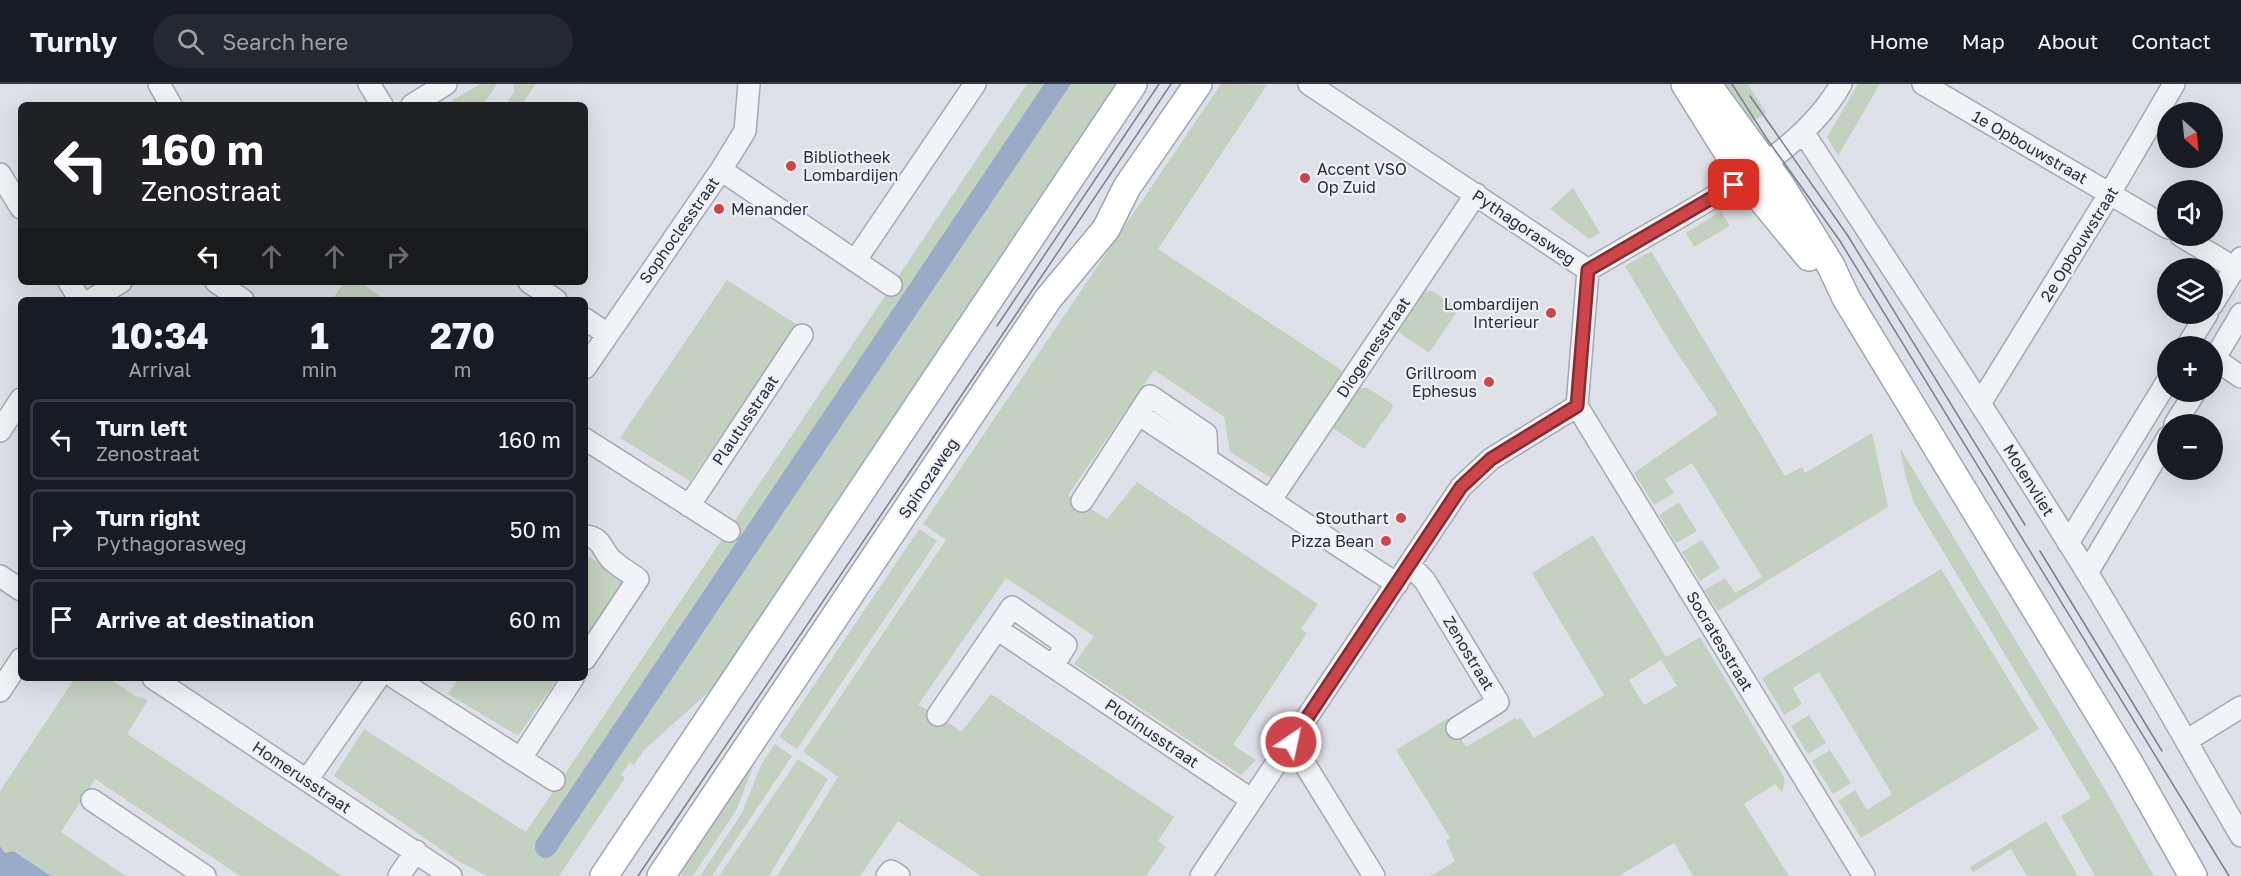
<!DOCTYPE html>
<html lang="en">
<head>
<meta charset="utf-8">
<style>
  :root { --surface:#171b24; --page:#242831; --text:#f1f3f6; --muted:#9ea1a6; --line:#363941 }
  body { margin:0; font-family:"Golos Text",sans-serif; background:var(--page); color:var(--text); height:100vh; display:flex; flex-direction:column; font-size:22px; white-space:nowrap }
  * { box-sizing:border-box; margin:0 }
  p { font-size:20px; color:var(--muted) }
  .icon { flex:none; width:33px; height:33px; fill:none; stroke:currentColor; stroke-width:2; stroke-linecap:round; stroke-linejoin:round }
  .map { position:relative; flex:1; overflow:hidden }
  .panel { position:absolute; left:18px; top:213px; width:570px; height:384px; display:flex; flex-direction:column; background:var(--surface); border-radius:9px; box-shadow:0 6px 24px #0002 }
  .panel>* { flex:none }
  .guide { position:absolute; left:18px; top:18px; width:570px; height:183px; border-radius:9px; box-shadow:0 6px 24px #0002; background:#202124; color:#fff; overflow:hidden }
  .needle { width:39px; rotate:153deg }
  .controls { position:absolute; left:2157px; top:18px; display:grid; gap:12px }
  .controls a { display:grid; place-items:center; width:66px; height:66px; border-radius:50%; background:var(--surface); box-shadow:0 6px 24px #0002; font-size:30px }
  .pin { position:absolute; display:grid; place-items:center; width:51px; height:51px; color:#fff; margin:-26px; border-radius:12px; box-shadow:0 3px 9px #0006 }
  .me { position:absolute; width:66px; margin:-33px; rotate:34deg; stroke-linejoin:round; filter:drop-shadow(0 0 4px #0008) }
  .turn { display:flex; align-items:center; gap:21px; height:126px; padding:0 24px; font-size:27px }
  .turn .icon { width:78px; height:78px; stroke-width:2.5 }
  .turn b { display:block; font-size:42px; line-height:51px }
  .lanes { display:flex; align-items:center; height:57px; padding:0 24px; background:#0003; justify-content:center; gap:30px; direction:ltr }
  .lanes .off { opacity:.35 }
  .eta { display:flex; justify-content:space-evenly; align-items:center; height:102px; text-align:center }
  .eta b { font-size:36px; font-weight:700; line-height:42px }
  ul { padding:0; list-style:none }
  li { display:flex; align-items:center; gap:18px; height:81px; margin:0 12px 9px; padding:0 12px; border:3px solid var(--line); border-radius:9px }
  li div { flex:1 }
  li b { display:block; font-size:22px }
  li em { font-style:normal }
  header { display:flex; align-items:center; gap:36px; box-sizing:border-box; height:84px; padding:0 30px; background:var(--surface); border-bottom:2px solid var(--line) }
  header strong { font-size:28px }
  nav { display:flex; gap:33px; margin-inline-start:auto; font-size:21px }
  .search { width:420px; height:54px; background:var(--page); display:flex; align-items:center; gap:15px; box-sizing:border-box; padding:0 21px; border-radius:33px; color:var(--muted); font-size:22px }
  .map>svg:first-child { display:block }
  .green { fill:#c3d2c0; fill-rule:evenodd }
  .water { fill:#9aabc8 }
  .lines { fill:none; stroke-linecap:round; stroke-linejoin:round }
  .minor-casing { stroke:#a4a8b2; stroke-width:24 }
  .major-casing { stroke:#9ea4b4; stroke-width:30 }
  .minor { stroke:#f1f3f6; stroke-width:21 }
  .major { stroke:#fff; stroke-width:27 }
  .tram { stroke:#787f91; stroke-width:1.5 }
  .route-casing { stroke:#852c30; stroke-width:15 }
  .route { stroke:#cd444a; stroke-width:10 }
  .poi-dot { fill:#cd444a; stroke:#eef0f6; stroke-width:2 }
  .labels { text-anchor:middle; stroke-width:4.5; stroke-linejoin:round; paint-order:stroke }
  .street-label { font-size:16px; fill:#282e3f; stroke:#eef0f6 }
  .poi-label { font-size:16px; fill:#282e3f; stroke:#eef0f6; text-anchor:end }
</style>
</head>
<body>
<header>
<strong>Turnly</strong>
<div class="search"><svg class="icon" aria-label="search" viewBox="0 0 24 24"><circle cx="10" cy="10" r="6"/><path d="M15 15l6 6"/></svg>Search here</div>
<nav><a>Home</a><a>Map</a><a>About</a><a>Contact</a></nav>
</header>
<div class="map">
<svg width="2241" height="792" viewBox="0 0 2241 792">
  <rect width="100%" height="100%" fill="#dfe1e8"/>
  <path class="green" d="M 480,0 L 497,0 L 485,18 L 481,21 L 445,21 Z
    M 513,0 L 536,0 L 521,21 L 506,21 L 514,8 Z
    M 1027,0 L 1044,0 L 534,763 L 555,769 L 1071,0 L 1125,0 L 729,590 L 644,666 L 634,681 L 630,678 L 621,691 L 625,694 L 559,792 L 487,792 L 458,777 L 334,692 L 364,645 L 526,748 Z
    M 1221,0 L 1267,1 L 1158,165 L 1343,287 L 1271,394 L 1230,368 L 1224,333 L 1154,286 L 1068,411 L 1107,435 L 1137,398 L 1318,520 L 1301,545 L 1307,549 L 1233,661 L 1256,676 L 1241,691 L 1074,580 L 1094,552 L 1006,494 L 918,621 L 938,631 L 961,648 L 991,610 L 1174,733 L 1158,757 L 1166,763 L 1146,792 L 981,792 L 898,737 L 860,792 L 777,792 L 838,693 L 803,668 L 946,456 L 923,440 Z
    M 1726,0 L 1748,0 L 1766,29 L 1750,40 Z
    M 1858,0 L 1880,0 L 1838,72 L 1827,53 Z
    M 1573,104 L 1600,149 L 1589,155 L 1550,125 Z
    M 1721,127 L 1730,142 L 1694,163 L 1686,149 Z
    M 1651,167 L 1785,392 L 1802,383 L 1805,389 L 1872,349 L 1888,423 L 1718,527 L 1704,506 L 1725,494 L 1735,509 L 1762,493 L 1692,379 L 1665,395 L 1674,409 L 1654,421 L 1634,389 L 1718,330 L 1671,260 L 1625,182 Z
    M 727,196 L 798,241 L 690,397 L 620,354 Z
    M 344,198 L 360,198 L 386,216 L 332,216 Z
    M 1432,207 L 1455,222 L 1456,229 L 1429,269 L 1397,247 L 1422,208 Z
    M 1358,304 L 1368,304 L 1392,320 L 1393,324 L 1364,365 L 1331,343 Z
    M 1900,364 L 2103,702 L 2154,792 L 2095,792 L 2061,732 L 2091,714 L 1914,419 L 1905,390 Z
    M 1679,418 L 1697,447 L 1676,459 L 1659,431 Z
    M 919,445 L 937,457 L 797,665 L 779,653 Z
    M 1593,451 L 1666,573 L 1700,553 L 1785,695 L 1782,709 L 1775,700 L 1744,720 L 1789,792 L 1693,792 L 1674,759 L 1619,792 L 1431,792 L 1455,777 L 1446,757 L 1450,754 L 1396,666 L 1448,634 L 1466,663 L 1515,634 L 1516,636 L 1521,634 L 1534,654 L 1604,611 L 1532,489 ZM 1661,576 L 1677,602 L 1644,621 L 1629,596 Z
    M 1702,456 L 1720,484 L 1700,497 L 1682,468 Z
    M 585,470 L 626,496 L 585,556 Z
    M 1941,485 L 2039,645 L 1861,754 L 1838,717 L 1855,706 L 1867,726 L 1892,710 L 1819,588 L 1793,604 L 1802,620 L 1784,631 L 1762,594 Z
    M 75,594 L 109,594 L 135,612 L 148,616 L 127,650 L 342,792 L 240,792 L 95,695 L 61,748 L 126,792 L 51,792 L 15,767 L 5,769 L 0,762 L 0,707 Z
    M 459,594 L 558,594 L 518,652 L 448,610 Z
    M 1809,631 L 1826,659 L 1808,670 L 1791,642 Z
    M 775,660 L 792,672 L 712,792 L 700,792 L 742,729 L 761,681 Z
    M 1830,666 L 1851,699 L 1833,710 L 1812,677 Z
    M 751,674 L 755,677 L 737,725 L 693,792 L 681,792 L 683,788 L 678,784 Z
    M 798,675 L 828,695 L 769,792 L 719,792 Z
    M 2046,737 L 2078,792 L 2027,792 L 2011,765 L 1973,788 L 1970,783 Z"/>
  <path class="water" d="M 1044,0 L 1071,0 L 555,769 L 550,773 L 543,774 C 536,769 533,766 536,757 Z
    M 0,762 L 5,769 L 14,767 L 51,792 L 0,792 Z"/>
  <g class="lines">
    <defs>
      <path id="minor" d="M 159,0 L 171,21
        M 369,0 L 382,21
        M 1309,0 L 1588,186 C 1617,169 1646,152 1676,135 C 1733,102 1808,60 1841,0
        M 1923,0 L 2168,144
        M 412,21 L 446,0
        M 1803,48 C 1899,195 1996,341 2088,490 C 2141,576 2190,665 2241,752
        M 721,86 L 891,201
        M 0,90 L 21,124
        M 2181,152 L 2235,184 L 2241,185
        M 855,177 L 975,0
        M 69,198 L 80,216
        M 216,198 L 243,216
        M 529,198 L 556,216
        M 91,216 L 121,198
        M 2212,221 L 2241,174
        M 585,235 L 607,250
        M 2187,262 L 2207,230
        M 2212,273 L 2241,293
        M 2212,279 L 2241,230
        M 585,284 L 721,86 L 745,47 L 749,0
        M 1981,318 L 2110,109 L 2174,0
        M 1577,322 L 1864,792
        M 1138,330 L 1397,500
        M 2175,340 L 2195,308
        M 0,347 L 21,315
        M 585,355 L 729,447
        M 1082,417 L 1150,312 L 1206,350 L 1207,375
        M 1270,417 L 1476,110
        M 689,422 L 802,251
        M 585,452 C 603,453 602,468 613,477 C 621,484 630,489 638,495 L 585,575
        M 2068,459 L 2168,296
        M 1410,481 L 1425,497 L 1498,618 L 1457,644
        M 2087,489 L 2168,353
        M 0,492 L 21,506
        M 997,545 L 1252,716
        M 153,594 L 451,792
        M 395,594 L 554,696
        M 0,607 L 21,575
        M 938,631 L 1012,523 L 1066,561 L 1053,582
        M 2186,657 L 2241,623
        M 1291,658 L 1374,792
        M 521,674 L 573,594
        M 307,696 L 378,594
        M 92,716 L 205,792
        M 399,792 L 416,767
        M 887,792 L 891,787 L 899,792
        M 1201,792 L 1461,403 L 1491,375 L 1577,322 L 1588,186"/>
      <path id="major" d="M 1685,0 L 1744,94 L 1809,173
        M 1707,0 L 1782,103 L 1831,182 L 1846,214 L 2128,677 L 2193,792
        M 604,792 L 1133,0
        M 661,792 L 1048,215 L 1106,145 L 1127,103 L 1198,0"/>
    </defs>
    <use href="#minor" class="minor-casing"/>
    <use href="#major" class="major-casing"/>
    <use href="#minor" class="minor"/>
    <use href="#major" class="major"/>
    <path class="tram" d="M 1732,0 L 1767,55 L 1840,157 L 2229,792
      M 1750,12 L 1848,152 L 2025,441
      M 997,242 L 1159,0
      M 2040,467 L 2162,667
      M 638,792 L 1171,0"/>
  </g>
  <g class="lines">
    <defs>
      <path id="route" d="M 1291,658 L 1461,403 L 1491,375 L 1577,322 L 1588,186 L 1734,101"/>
    </defs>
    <use href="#route" class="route-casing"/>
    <use href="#route" class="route"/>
  </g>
  <g class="poi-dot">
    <circle cx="791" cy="82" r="6"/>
    <circle cx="1305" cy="94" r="6"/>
    <circle cx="719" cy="125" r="6"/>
    <circle cx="1551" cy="229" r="6"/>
    <circle cx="1489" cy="298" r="6"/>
    <circle cx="1401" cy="434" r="6"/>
    <circle cx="1386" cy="457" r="6"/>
  </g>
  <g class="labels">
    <g class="street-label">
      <text transform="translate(2030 63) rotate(30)" y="6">1e Opbouwstraat</text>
      <text transform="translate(1524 143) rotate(34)" y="6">Pythagorasweg</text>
      <text transform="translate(679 146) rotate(-55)" y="6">Sophoclesstraat</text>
      <text transform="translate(2079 160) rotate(-58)" y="6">2e Opbouwstraat</text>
      <text transform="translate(1373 263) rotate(-56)" y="6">Diogenesstraat</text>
      <text transform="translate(745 336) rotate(-56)" y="6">Plautusstraat</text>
      <text transform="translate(928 394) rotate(-56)" y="6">Spinozaweg</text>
      <text transform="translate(2029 396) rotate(58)" y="6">Molenvliet</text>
      <text transform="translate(1720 557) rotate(59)" y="6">Socratesstraat</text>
      <text transform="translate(1469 569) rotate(59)" y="6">Zenostraat</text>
      <text transform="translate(1152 649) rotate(34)" y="6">Plotinusstraat</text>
      <text transform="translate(302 693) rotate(34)" y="6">Homerusstraat</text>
    </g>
    <g class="poi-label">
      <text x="803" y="79" text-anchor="start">Bibliotheek<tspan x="803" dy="18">Lombardijen</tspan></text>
      <text x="1317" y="91" text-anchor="start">Accent VSO<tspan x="1317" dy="18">Op Zuid</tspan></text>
      <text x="731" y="131" text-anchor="start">Menander</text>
      <text x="1539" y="226">Lombardijen<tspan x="1539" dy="18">Interieur</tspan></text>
      <text x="1477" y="295">Grillroom<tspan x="1477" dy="18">Ephesus</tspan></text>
      <text x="1389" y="440">Stouthart</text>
      <text x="1374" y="463">Pizza Bean</text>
    </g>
  </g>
</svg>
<div class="controls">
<a><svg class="needle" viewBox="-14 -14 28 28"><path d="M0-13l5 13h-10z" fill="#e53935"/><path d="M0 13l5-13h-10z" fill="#9ea1a6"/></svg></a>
<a><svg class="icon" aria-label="sound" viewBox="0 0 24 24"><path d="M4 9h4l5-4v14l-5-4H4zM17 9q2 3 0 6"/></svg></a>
<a><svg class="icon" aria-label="layers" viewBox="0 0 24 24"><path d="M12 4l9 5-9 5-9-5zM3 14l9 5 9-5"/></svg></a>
<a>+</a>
<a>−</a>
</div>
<div class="pin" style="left:1734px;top:101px;background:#d93025"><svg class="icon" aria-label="arrive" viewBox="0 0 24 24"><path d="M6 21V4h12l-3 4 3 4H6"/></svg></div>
<svg class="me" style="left:1291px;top:658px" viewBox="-20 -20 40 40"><circle r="17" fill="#cd444a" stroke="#fff" stroke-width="3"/><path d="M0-11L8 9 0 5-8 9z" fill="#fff"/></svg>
<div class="guide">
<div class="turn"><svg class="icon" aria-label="left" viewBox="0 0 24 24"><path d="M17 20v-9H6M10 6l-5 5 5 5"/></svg><div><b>160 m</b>Zenostraat</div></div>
<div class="lanes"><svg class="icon" aria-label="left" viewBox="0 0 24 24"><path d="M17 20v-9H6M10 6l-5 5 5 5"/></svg><svg class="icon off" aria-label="ahead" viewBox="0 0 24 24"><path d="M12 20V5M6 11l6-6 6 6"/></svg><svg class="icon off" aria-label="ahead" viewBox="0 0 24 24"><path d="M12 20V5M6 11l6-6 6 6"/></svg><svg class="icon off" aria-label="right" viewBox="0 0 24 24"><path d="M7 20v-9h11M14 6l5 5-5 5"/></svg></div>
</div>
<section class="panel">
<div class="eta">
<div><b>10:34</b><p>Arrival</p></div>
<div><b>1</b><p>min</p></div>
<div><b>270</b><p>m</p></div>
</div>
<ul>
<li><svg class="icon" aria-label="left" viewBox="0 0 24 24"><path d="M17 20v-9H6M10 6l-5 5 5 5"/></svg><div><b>Turn left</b><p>Zenostraat</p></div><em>160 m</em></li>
<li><svg class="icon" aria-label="right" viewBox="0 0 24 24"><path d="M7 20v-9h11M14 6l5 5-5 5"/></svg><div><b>Turn right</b><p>Pythagorasweg</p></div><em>50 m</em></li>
<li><svg class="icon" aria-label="arrive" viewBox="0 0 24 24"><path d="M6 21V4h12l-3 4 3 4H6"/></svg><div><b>Arrive at destination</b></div><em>60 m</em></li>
</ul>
</section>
</div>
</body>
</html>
